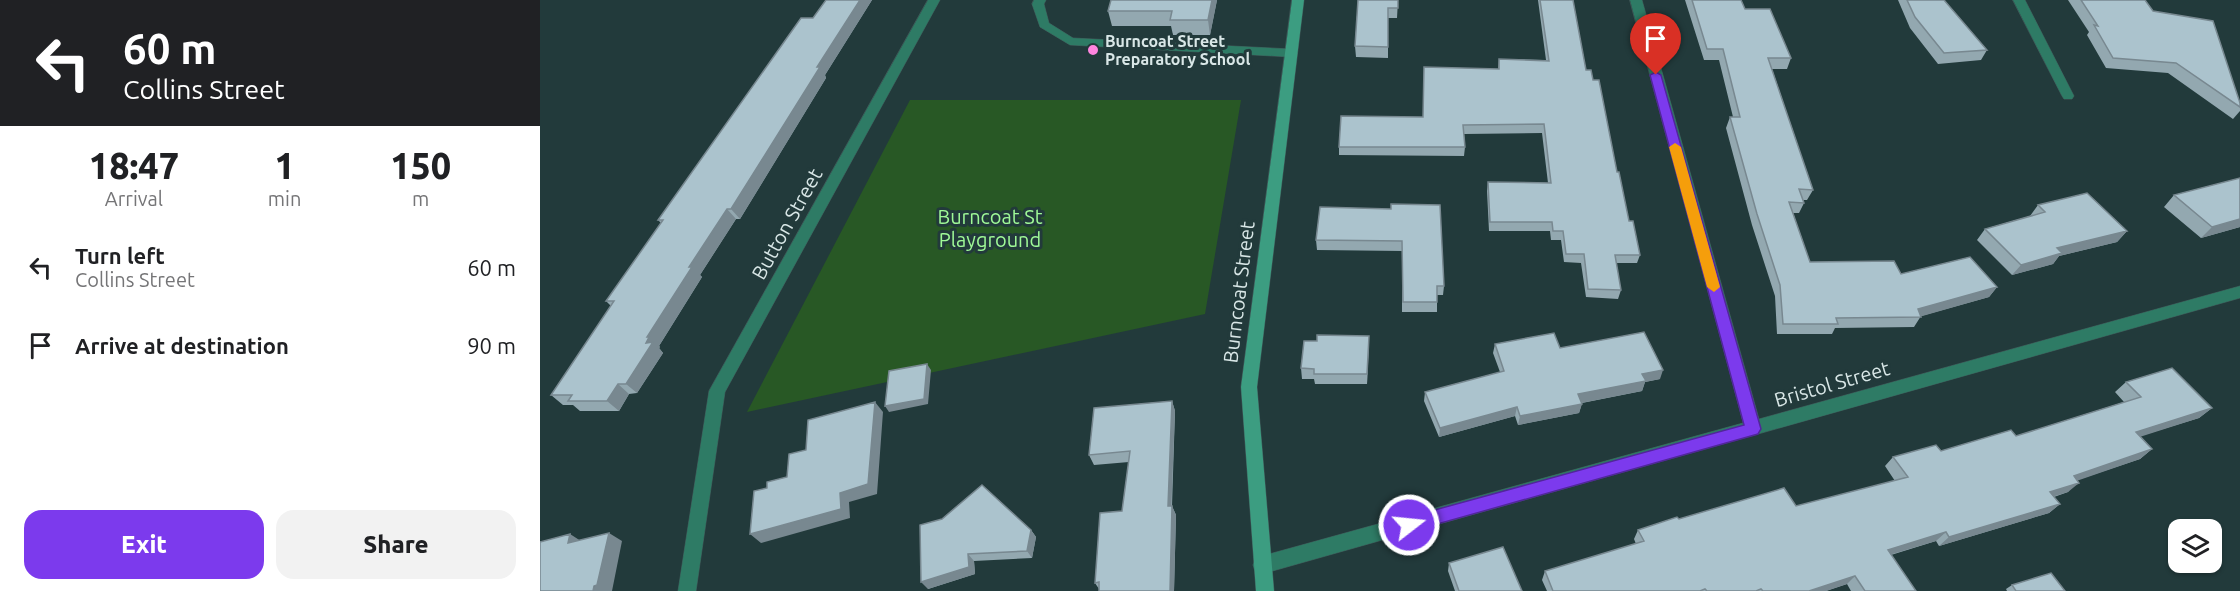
<!DOCTYPE html>
<html lang="en">
<head>
<meta charset="utf-8">
<style>
  :root { --surface:#fff; --page:#f2f2f2; --text:#202124; --muted:#757577; --accent:#7c3aed }
  body { margin:0; font-family:Ubuntu,sans-serif; background:var(--page); color:var(--text); height:100vh; display:flex; flex-direction:column; font-size:22px; white-space:nowrap }
  * { box-sizing:border-box; margin:0 }
  p { font-size:20px; color:var(--muted) }
  .icon { flex:none; width:33px; height:33px; fill:none; stroke:currentColor; stroke-width:2; stroke-linecap:round; stroke-linejoin:round }
  .map { position:relative; flex:1; overflow:hidden }
  .side { display:flex; flex-direction:column; background:var(--surface); width:540px }
  .side>* { flex:none }
  .top-card { background:#202124; color:#fff; overflow:hidden }
  .fabs { position:absolute; left:1628px; top:519px; display:grid; gap:12px }
  .fabs a { display:grid; place-items:center; width:54px; height:54px; border-radius:12px; background:var(--surface); box-shadow:0 2px 4px #0004; font-size:30px }
  .pin { position:absolute; display:grid; place-items:center; width:51px; height:51px; color:#fff; margin:-62px -26px; border-radius:50% 50% 50% 0; rotate:-45deg; box-shadow:0 0 6px #0007 }
  .pin .icon { rotate:45deg }
  .me { position:absolute; width:66px; margin:-33px; rotate:74deg; stroke-linejoin:round; filter:drop-shadow(0 0 4px #0008) }
  .turn { display:flex; align-items:center; gap:21px; height:126px; padding:0 24px; font-size:27px }
  .turn .icon { width:78px; height:78px; stroke-width:2.5 }
  .turn b { display:block; font-size:42px; line-height:51px }
  .eta { display:flex; justify-content:space-evenly; align-items:center; height:102px; text-align:center }
  .eta b { font-size:36px; font-weight:800; line-height:42px }
  .action { display:flex; gap:12px; margin-top:auto; padding:12px 24px }
  .action a { flex:1; height:69px; border-radius:18px; background:var(--accent); color:#fff; font-size:24px; font-weight:800; line-height:69px; text-align:center }
  .action a+a { background:var(--page); color:var(--text) }
  ul { padding:0; list-style:none }
  li { display:flex; align-items:center; gap:18px; height:78px; padding:0 24px }
  li div { flex:1 }
  li b { display:block; font-size:22px }
  li em { font-style:normal }
  main { display:flex; flex:1; min-height:0 }
  .map>svg:first-child { display:block }
  .green { fill:#285825 }
  .lines { fill:none; stroke-linecap:round; stroke-linejoin:round }
  .lane-casing { stroke:#3f5657; stroke-width:1 }
  .street-casing { stroke:#3f5657; stroke-width:1 }
  .secondary-casing { stroke:#3f5657; stroke-width:1 }
  .lane { fill:#2e7b65; fill-rule:evenodd }
  .street { fill:#2e7b65; fill-rule:evenodd }
  .secondary { fill:#3c9d81; fill-rule:evenodd }
  .wall { fill:#93a8b0 }
  .shaded-wall { fill:#788890 }
  .building { fill:#abc3cd; stroke:#788890; stroke-width:1.5 }
  .route { fill:#7c3aed; stroke:#51269a; stroke-width:1.5 }
  .slow { fill:#f59e0b }
  .poi-dot { fill:#ff85df; stroke:#223a3b; stroke-width:2 }
  .labels { text-anchor:middle; stroke-width:6; stroke-linejoin:round; paint-order:stroke }
  .far-poi-label { font-size:16px; font-weight:bold; fill:#d9e7e7; stroke:#223a3b; text-anchor:start }
  .park-label { font-size:20px; fill:#9ff997; stroke:#223a3b }
  .street-label { font-size:20px; fill:#d9e7e7; stroke:#223a3b }
</style>
</head>
<body>
<main>
<section class="side">
<div class="top-card">
<div class="turn"><svg class="icon" aria-label="left" viewBox="0 0 24 24"><path d="M17 20v-9H6M10 6l-5 5 5 5"/></svg><div><b>60 m</b>Collins Street</div></div>
</div>
<div class="eta">
<div><b>18:47</b><p>Arrival</p></div>
<div><b>1</b><p>min</p></div>
<div><b>150</b><p>m</p></div>
</div>
<ul>
<li><svg class="icon" aria-label="left" viewBox="0 0 24 24"><path d="M17 20v-9H6M10 6l-5 5 5 5"/></svg><div><b>Turn left</b><p>Collins Street</p></div><em>60 m</em></li>
<li><svg class="icon" aria-label="arrive" viewBox="0 0 24 24"><path d="M6 21V4h12l-3 4 3 4H6"/></svg><div><b>Arrive at destination</b></div><em>90 m</em></li>
</ul>
<div class="action"><a>Exit</a><a>Share</a></div>
</section>
<div class="map">
<svg width="1700" height="591" viewBox="0 0 1700 591">
  <rect width="100%" height="100%" fill="#223a3b"/>
  <path class="green" d="M 370,100 L 701,100 L 665,314 L 207,412 Z"/>
  <g class="lines">
    <defs>
      <path id="lane" d="M 494,0 L 506,0 L 504,4 L 509,23 L 533,38 L 751,49 L 757,53 L 751,57 L 530,45 L 500,27 L 492,4 Z"/>
      <path id="street" d="M 388,0 L 400,0 L 185,392 L 156,591 L 138,591 L 169,391 Z
        M 1090,0 L 1102,0 L 1219,419 L 1700,286 L 1700,298 L 722,574 L 715,571 L 713,565 L 715,559 L 722,556 L 1203,423 Z
        M 1473,0 L 1485,0 L 1534,96 L 1532,99 L 1524,99 L 1522,96 Z"/>
      <path id="secondary" d="M 752,0 L 764,0 L 717,387 L 734,591 L 716,591 L 701,387 Z"/>
    </defs>
    <use href="#lane" class="lane-casing"/>
    <use href="#street" class="street-casing"/>
    <use href="#secondary" class="secondary-casing"/>
    <use href="#lane" class="lane"/>
    <use href="#street" class="street"/>
    <use href="#secondary" class="secondary"/>
  </g>
  <path class="wall" d="M 286,0 L 332,0 L 285,75 L 286,78 L 200,219 L 196,219 L 160,275 L 162,277 L 119,346 L 120,347 L 119,348 L 123,353 L 97,393 L 89,394 L 79,411 L 40,411 L 33,405 L 23,405 L 11,395 L 71,306 L 66,301 L 121,223 L 118,220 L 273,18 Z
    M 677,0 L 670,35 L 633,35 L 631,26 L 572,26 L 568,11 Z
    M 818,0 L 858,0 L 857,18 L 848,18 L 848,58 L 816,57 L 815,46 Z
    M 998,0 L 1033,0 L 1046,70 L 1053,80 L 1089,221 L 1100,255 L 1097,263 L 1076,263 L 1081,290 L 1078,299 L 1046,297 L 1041,263 L 1024,262 L 1021,240 L 1011,240 L 1010,231 L 949,231 L 947,191 L 948,182 L 1008,183 L 1002,133 L 924,134 L 925,147 L 924,156 L 799,155 L 799,147 L 883,117 L 958,69 L 959,59 L 1006,60 Z
    M 1145,0 L 1201,0 L 1205,9 L 1251,58 L 1247,69 L 1232,69 L 1273,190 L 1267,200 L 1263,200 L 1264,203 L 1259,213 L 1253,213 L 1270,262 L 1457,287 L 1449,297 L 1381,316 L 1374,327 L 1295,328 L 1292,334 L 1237,334 L 1235,296 L 1212,225 L 1186,128 L 1190,117 L 1193,117 L 1179,60 L 1164,60 Z
    M 1358,0 L 1404,0 L 1447,50 L 1441,60 L 1398,64 L 1370,28 Z
    M 1528,0 L 1605,0 L 1613,11 L 1700,107 L 1700,111 L 1693,119 L 1628,73 L 1566,68 L 1547,35 L 1549,32 Z
    M 1634,195 L 1700,227 L 1661,238 L 1624,207 Z
    M 1498,205 L 1587,231 L 1577,242 L 1519,256 L 1513,264 L 1472,275 L 1437,240 L 1445,229 L 1490,216 Z
    M 851,209 L 904,286 L 903,295 L 897,295 L 897,312 L 862,312 L 862,251 L 777,250 L 776,240 Z
    M 829,336 L 827,384 L 775,384 L 774,379 L 762,379 L 761,368 L 777,341 Z
    M 955,344 L 1020,348 L 1120,379 L 1105,382 L 1102,391 L 1042,403 L 1039,413 L 978,425 L 975,416 L 899,437 L 884,401 L 885,392 L 960,372 L 953,353 Z
    M 1586,382 L 1672,408 L 1659,418 L 1600,436 L 1612,449 L 1600,459 L 1537,480 L 1528,492 L 1514,497 L 1520,504 L 1509,513 L 1399,546 L 1396,541 L 1351,555 L 1376,591 L 1311,591 L 1307,584 L 1286,591 L 1007,591 L 1002,580 L 1005,571 L 1096,544 L 1094,539 L 1098,530 L 1139,519 L 1256,506 L 1355,481 L 1345,466 L 1353,457 L 1401,451 L 1476,436 L 1584,402 L 1575,392 Z
    M 632,401 L 635,411 L 632,506 L 636,515 L 634,591 L 559,591 L 559,589 L 555,583 L 582,511 L 589,462 L 554,465 L 549,455 Z
    M 380,525 L 491,530 L 496,537 L 492,558 L 434,561 L 435,574 L 388,589 Z
    M 909,563 L 982,591 L 915,591 L 908,571 Z
    M 1472,585 L 1525,591 L 1467,591 L 1466,589 Z"/>
  <path class="shaded-wall" d="M 320,0 L 332,0 L 285,75 L 286,78 L 200,219 L 191,209 L 277,67 Z
    M 672,0 L 677,0 L 670,35 L 668,20 Z
    M 187,209 L 196,219 L 160,275 L 162,277 L 119,346 L 120,347 L 119,348 L 123,353 L 97,393 L 86,384 L 107,337 L 149,267 Z
    M 1700,219 L 1700,227 L 1661,238 L 1672,227 Z
    M 1587,231 L 1577,242 L 1519,256 L 1513,264 L 1472,275 L 1481,265 L 1517,248 Z
    M 1457,287 L 1449,297 L 1379,317 L 1378,309 Z
    M 829,336 L 829,347 L 827,384 L 827,374 Z
    M 387,364 L 391,370 L 388,404 L 349,412 L 345,406 Z
    M 1123,370 L 1120,379 L 1105,382 L 1102,391 L 1036,404 L 1038,394 L 1102,374 Z
    M 78,384 L 89,394 L 79,411 L 67,401 Z
    M 632,401 L 635,411 L 631,515 L 628,506 Z
    M 335,402 L 343,412 L 337,494 L 309,502 L 310,518 L 221,543 L 210,534 Z
    M 1042,404 L 1039,413 L 978,425 L 980,416 Z
    M 977,407 L 975,416 L 899,437 L 900,428 Z
    M 1672,408 L 1659,418 L 1584,442 L 1596,432 Z
    M 1612,449 L 1600,459 L 1522,486 L 1534,476 Z
    M 1539,483 L 1528,492 L 1499,501 L 1510,492 Z
    M 1520,504 L 1509,513 L 1399,546 L 1409,537 Z
    M 632,506 L 636,515 L 634,591 L 630,591 Z
    M 491,530 L 496,537 L 492,558 L 487,551 Z
    M 1406,532 L 1396,541 L 1339,558 L 1348,550 Z
    M 69,533 L 82,541 L 72,591 L 53,591 Z
    M 30,534 L 44,543 L 28,543 Z
    M 428,554 L 434,561 L 435,574 L 388,589 L 381,582 Z
    M 1315,576 L 1307,584 L 1286,591 L 1269,591 Z"/>
  <path class="building" d="M 286,0 L 320,0 L 277,67 L 280,67 L 191,209 L 187,209 L 149,267 L 152,267 L 107,337 L 109,337 L 106,343 L 113,342 L 86,384 L 78,384 L 67,401 L 28,401 L 32,395 L 11,395 L 74,301 L 66,301 L 123,220 L 118,220 L 261,18 L 273,18 Z
    M 571,0 L 672,0 L 668,20 L 630,20 L 632,11 L 568,11 Z
    M 818,0 L 858,0 L 858,8 L 848,8 L 848,47 L 815,46 Z
    M 1000,0 L 1033,0 L 1046,70 L 1051,70 L 1053,80 L 1059,80 L 1077,172 L 1079,172 L 1089,221 L 1093,221 L 1100,255 L 1075,255 L 1081,290 L 1048,289 L 1044,254 L 1026,254 L 1023,231 L 1013,231 L 1012,222 L 950,222 L 948,182 L 1011,183 L 1004,124 L 923,125 L 925,147 L 799,147 L 801,116 L 883,117 L 884,67 L 959,69 L 959,59 L 1009,61 Z
    M 1152,0 L 1201,0 L 1205,9 L 1230,9 L 1251,58 L 1228,58 L 1273,190 L 1259,189 L 1264,203 L 1249,202 L 1270,262 L 1354,261 L 1361,274 L 1430,257 L 1457,287 L 1378,309 L 1381,317 L 1296,318 L 1298,324 L 1243,324 L 1240,285 L 1217,214 L 1190,117 L 1200,117 L 1183,49 L 1167,49 Z
    M 1367,0 L 1404,0 L 1447,50 L 1404,53 L 1375,17 Z
    M 1541,0 L 1605,0 L 1613,11 L 1673,21 L 1700,103 L 1700,107 L 1636,63 L 1573,58 L 1554,25 L 1558,26 Z
    M 1700,178 L 1700,219 L 1672,227 L 1634,195 Z
    M 1547,193 L 1587,231 L 1517,248 L 1522,253 L 1481,265 L 1445,229 L 1505,212 L 1498,205 Z
    M 851,204 L 900,205 L 904,286 L 897,286 L 897,302 L 863,302 L 862,241 L 776,240 L 780,207 L 851,209 Z
    M 1104,332 L 1123,370 L 1102,374 L 1106,381 L 1038,394 L 1042,404 L 980,416 L 977,407 L 900,428 L 885,392 L 964,371 L 955,344 L 1014,333 L 1020,348 Z
    M 777,335 L 829,336 L 827,374 L 774,374 L 774,369 L 761,368 L 764,341 L 777,341 Z
    M 387,364 L 384,399 L 345,406 L 349,371 Z
    M 1632,368 L 1672,408 L 1596,432 L 1612,449 L 1534,476 L 1539,483 L 1510,492 L 1520,504 L 1409,537 L 1406,532 L 1348,550 L 1376,591 L 1325,591 L 1315,576 L 1269,591 L 1223,591 L 1221,589 L 1216,591 L 1167,591 L 1165,589 L 1160,591 L 1013,591 L 1005,571 L 1104,541 L 1098,530 L 1137,517 L 1139,519 L 1244,488 L 1256,506 L 1368,477 L 1353,457 L 1396,445 L 1401,451 L 1471,430 L 1476,436 L 1601,397 L 1586,382 Z
    M 632,401 L 628,506 L 632,506 L 630,591 L 559,591 L 559,582 L 555,583 L 560,513 L 582,511 L 590,451 L 549,455 L 554,408 Z
    M 335,402 L 328,484 L 300,493 L 301,509 L 210,534 L 214,491 L 227,488 L 227,482 L 247,477 L 249,454 L 266,450 L 268,420 Z
    M 442,485 L 491,530 L 487,551 L 428,554 L 429,567 L 381,582 L 380,525 L 402,519 Z
    M 69,533 L 57,585 L 54,586 L 53,591 L 0,591 L 0,542 L 30,534 L 28,543 Z
    M 963,547 L 982,591 L 919,591 L 909,563 Z
    M 1511,573 L 1525,591 L 1476,591 L 1472,585 Z"/>
  <path class="route" d="M 1116,72 L 1121,75 L 1221,429 L 1218,434 L 869,532 L 863,530 L 860,525 L 863,519 L 869,517 L 1204,425 L 1110,75 Z"/>
  <path class="slow" d="M 1135,143 L 1141,147 L 1180,287 L 1174,292 L 1167,287 L 1129,147 Z"/>
  <circle class="poi-dot" cx="553" cy="50" r="6"/>
  <g class="labels">
    <g class="far-poi-label">
      <text x="565" y="47">Burncoat Street<tspan x="565" dy="18">Preparatory School</tspan></text>
    </g>
    <g class="park-label">
      <text x="450" y="224">Burncoat St<tspan x="450" dy="23">Playground</tspan></text>
    </g>
    <g class="street-label">
      <text transform="translate(247 224) rotate(-61)" y="7">Button Street</text>
      <text transform="translate(699 292) rotate(-83)" y="7">Burncoat Street</text>
      <text transform="translate(1292 384) rotate(-16)" y="7">Bristol Street</text>
    </g>
  </g>
</svg>
<div class="fabs">
<a><svg class="icon" aria-label="layers" viewBox="0 0 24 24"><path d="M12 4l9 5-9 5-9-5zM3 14l9 5 9-5"/></svg></a>
</div>
<div class="pin" style="left:1116px;top:75px;background:#d93025"><svg class="icon" aria-label="arrive" viewBox="0 0 24 24"><path d="M6 21V4h12l-3 4 3 4H6"/></svg></div>
<svg class="me" style="left:869px;top:525px" viewBox="-20 -20 40 40"><circle r="17" fill="#7c3aed" stroke="#fff" stroke-width="3"/><path d="M0-11L8 9 0 5-8 9z" fill="#fff"/></svg>
</div>
</main>
</body>
</html>
